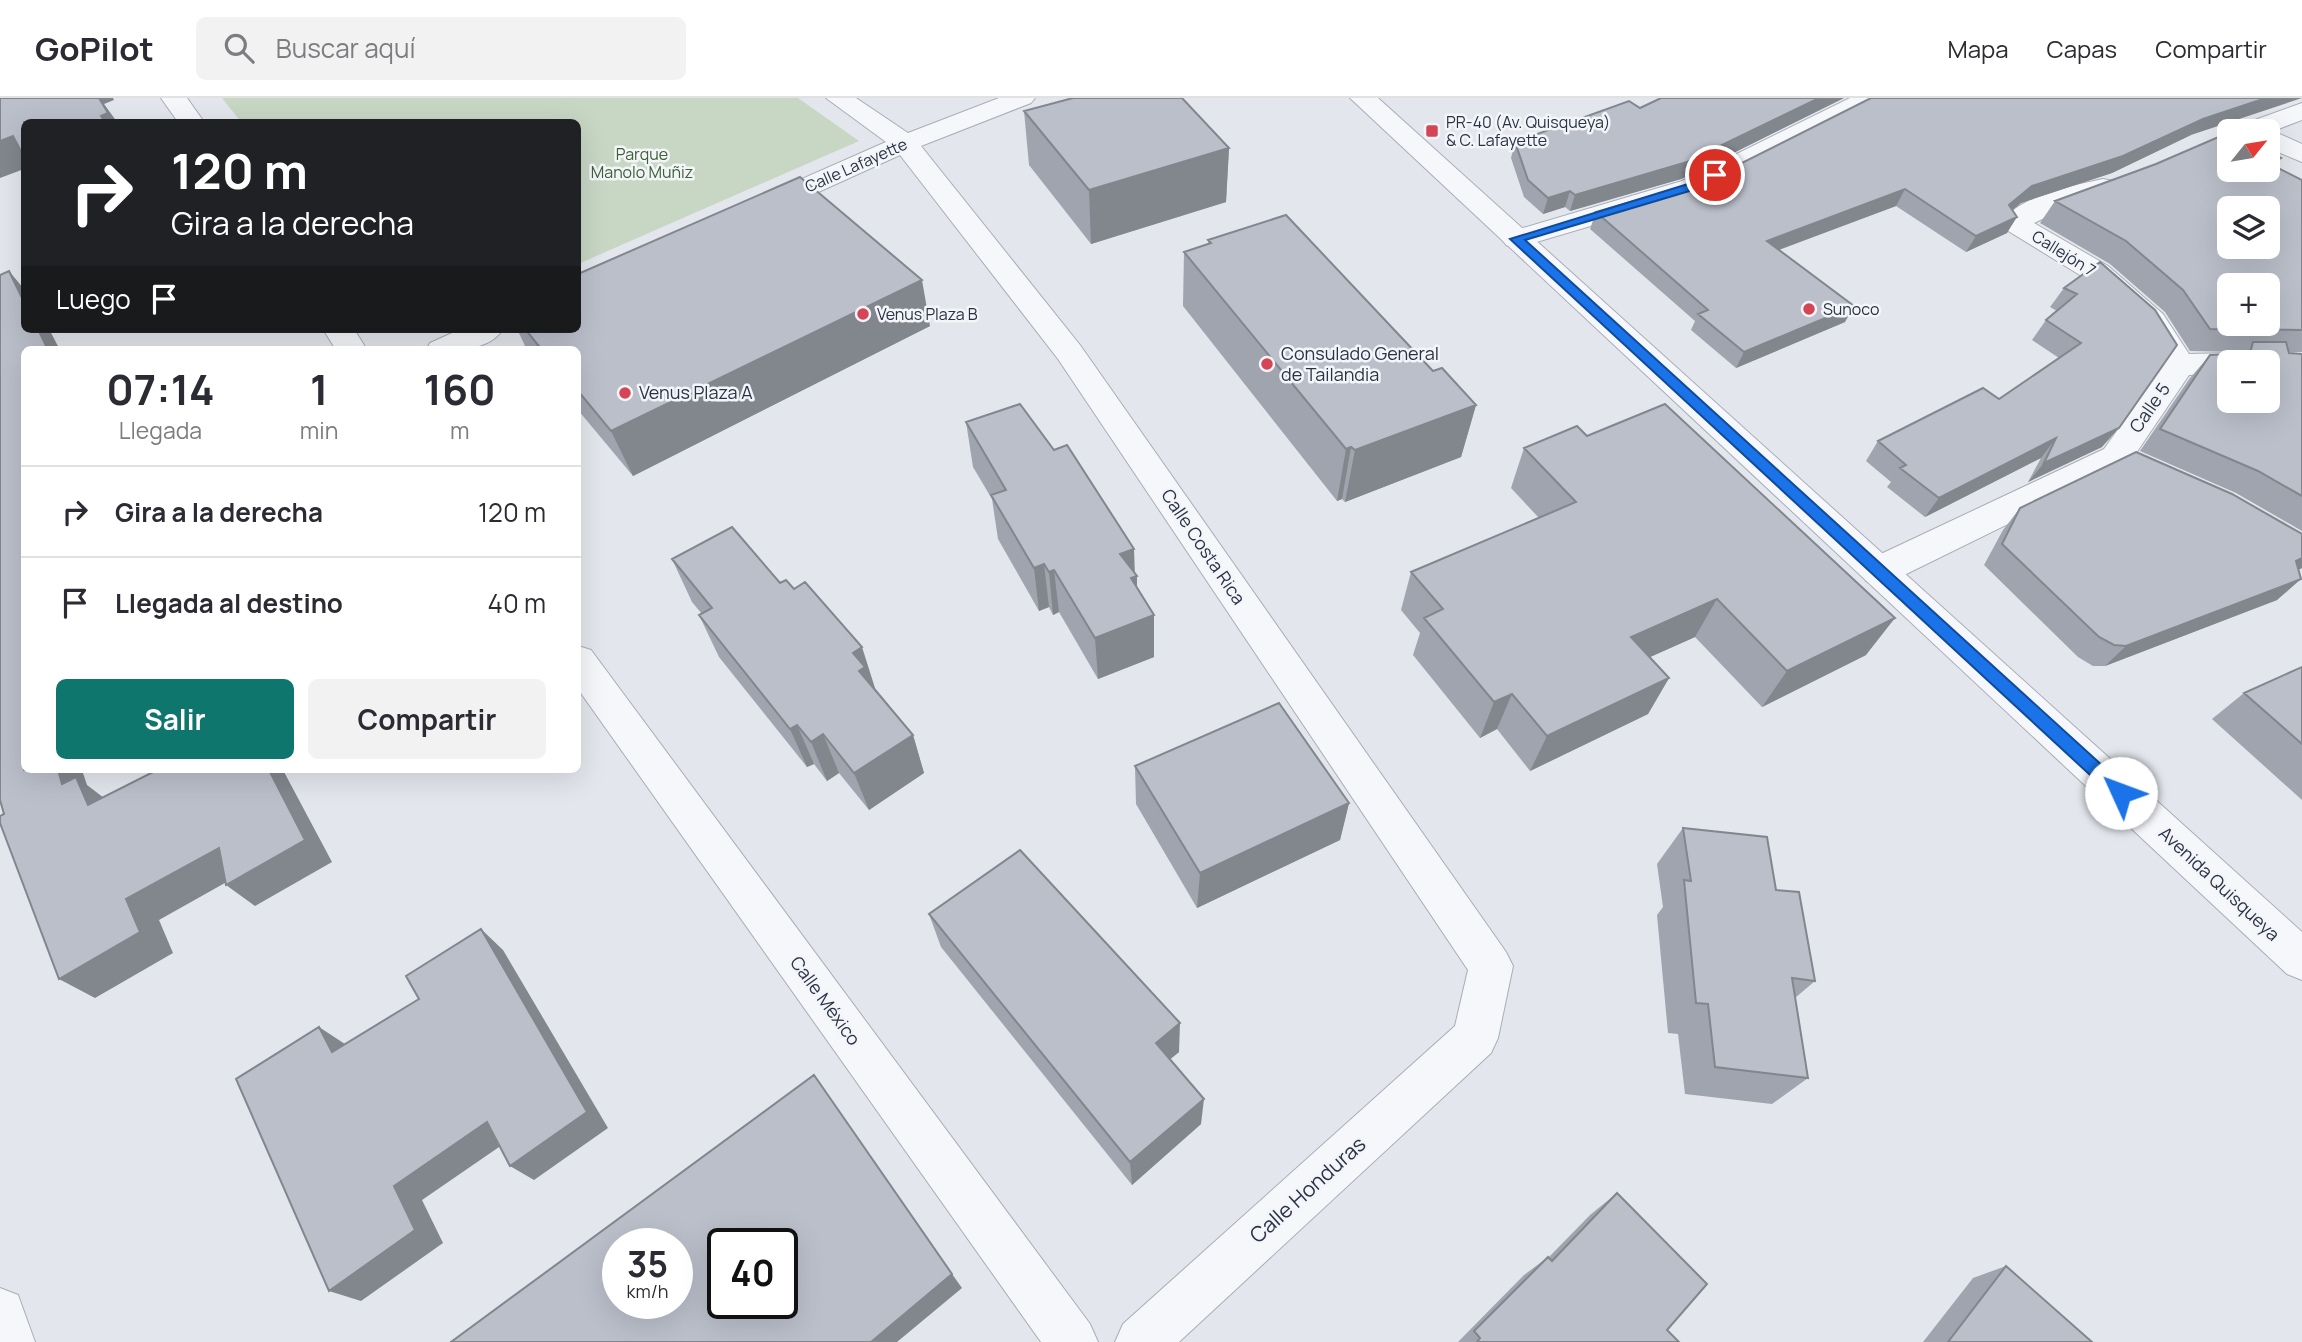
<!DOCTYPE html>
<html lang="es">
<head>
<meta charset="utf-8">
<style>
  :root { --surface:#fff; --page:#f2f2f3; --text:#2b2b33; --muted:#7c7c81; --line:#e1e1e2; --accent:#0f766e }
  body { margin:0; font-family:Manrope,sans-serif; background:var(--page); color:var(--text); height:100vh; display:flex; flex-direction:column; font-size:26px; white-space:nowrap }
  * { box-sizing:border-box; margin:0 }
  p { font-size:23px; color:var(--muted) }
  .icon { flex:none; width:38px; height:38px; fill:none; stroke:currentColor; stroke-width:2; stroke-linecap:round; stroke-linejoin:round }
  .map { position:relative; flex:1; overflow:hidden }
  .drawer { position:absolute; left:21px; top:248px; width:560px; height:427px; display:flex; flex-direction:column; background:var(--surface); border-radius:10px; box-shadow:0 7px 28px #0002 }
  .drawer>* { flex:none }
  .banner { position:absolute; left:21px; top:21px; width:560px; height:214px; border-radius:10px; box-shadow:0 7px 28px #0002; background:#202124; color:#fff; overflow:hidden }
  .needle { width:46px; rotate:60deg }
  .buttons { position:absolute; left:2217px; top:21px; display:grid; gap:14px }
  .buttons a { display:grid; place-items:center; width:63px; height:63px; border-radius:10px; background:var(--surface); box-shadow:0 7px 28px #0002; font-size:35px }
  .speed { position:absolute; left:602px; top:1130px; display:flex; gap:14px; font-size:35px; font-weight:700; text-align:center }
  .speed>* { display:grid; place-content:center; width:91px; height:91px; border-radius:50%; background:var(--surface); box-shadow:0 7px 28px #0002; line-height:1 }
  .speed small { font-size:18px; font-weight:400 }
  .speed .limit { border:4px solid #111; border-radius:10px; background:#fff; color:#111 }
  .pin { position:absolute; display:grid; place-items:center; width:60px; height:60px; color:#fff; margin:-30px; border:4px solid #fff; border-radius:50%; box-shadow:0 2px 7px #0007 }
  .me { position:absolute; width:77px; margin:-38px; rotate:313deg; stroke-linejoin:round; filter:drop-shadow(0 0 5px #0008) }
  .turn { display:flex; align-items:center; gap:24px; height:147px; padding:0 35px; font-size:32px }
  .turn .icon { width:91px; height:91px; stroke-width:2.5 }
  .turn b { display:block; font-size:49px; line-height:60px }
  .then { display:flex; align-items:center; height:66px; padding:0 35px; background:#0003; gap:14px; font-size:26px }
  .eta { display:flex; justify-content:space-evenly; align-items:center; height:119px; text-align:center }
  .eta b { font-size:42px; font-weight:700; line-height:49px }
  .button { display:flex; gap:14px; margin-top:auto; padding:14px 35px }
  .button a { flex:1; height:80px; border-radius:10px; background:var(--accent); color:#fff; font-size:28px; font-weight:700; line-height:80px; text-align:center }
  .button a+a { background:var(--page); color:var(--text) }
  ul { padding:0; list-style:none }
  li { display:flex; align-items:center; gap:21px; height:91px; padding:0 35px; border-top:2px solid var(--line) }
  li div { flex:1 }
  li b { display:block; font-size:26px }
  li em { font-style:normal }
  header { display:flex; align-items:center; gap:42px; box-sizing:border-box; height:98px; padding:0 35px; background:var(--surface); border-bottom:2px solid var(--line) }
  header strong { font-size:33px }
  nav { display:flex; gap:38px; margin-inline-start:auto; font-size:24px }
  .search { width:490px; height:63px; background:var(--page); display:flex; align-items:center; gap:18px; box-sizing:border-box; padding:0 24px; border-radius:10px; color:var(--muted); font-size:26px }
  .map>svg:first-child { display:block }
  .green { fill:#c8d6c4 }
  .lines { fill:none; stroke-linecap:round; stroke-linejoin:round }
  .minor-casing { stroke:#a8adb7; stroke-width:2 }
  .tertiary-casing { stroke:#a8adb7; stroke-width:2 }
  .minor { fill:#f6f7fa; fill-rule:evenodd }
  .tertiary { fill:#f6f7fa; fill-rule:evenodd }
  .wall { fill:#a0a4ae }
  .shaded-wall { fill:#82868d }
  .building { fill:#babfca; stroke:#82868d; stroke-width:2; fill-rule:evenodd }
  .route { fill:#1a73e8; stroke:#114b97; stroke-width:2 }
  .poi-dot { fill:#d44655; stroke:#f3f5f9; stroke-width:2.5 }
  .labels { text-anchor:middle; stroke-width:5; stroke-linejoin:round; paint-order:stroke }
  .far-poi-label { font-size:16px; fill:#2a3345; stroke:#f3f5f9; text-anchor:start }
  .far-park-label { font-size:16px; fill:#3d6137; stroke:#f3f5f9 }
  .far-street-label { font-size:16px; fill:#2a3345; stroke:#f3f5f9 }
  .poi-label { font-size:18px; fill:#2a3345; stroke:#f3f5f9; text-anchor:start }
  .street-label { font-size:18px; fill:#2a3345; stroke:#f3f5f9 }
  .near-street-label { font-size:21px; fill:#2a3345; stroke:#f3f5f9 }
</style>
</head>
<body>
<header>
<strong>GoPilot</strong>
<div class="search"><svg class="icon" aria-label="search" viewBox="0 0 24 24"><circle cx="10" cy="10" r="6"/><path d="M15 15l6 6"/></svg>Buscar aquí</div>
<nav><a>Mapa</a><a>Capas</a><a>Compartir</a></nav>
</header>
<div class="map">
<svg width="2302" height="1244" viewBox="0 0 2302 1244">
  <rect width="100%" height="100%" fill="#e3e6ec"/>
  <path class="green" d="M 222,0 L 798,0 L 859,43 L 578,166 L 578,24 L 241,24 Z"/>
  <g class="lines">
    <defs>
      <path id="minor" d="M 161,0 L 187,0 L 204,24 L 178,24 Z
        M 826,0 L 856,0 L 908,35 L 999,0 L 1035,0 L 1031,5 L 921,48 L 1080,247 L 1506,854 L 1513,868 L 1498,940 L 1491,955 L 1179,1244 L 1115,1244 L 1123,1226 L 1455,928 L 1468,872 L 1058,261 L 900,57 L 772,115 L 752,115 L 748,109 L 752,103 L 886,44 Z
        M 1850,0 L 1883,0 L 1879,5 L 1702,95 L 1516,150 L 1506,147 L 1502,141 L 1506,135 L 1682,83 Z
        M 2302,5 L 2302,22 L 2273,33 L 2302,46 L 2302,64 L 2268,50 L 2268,33 L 2237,33 L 2241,27 Z
        M 2103,81 L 2113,83 L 2117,89 L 2113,95 L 2067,109 L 2034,125 L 2108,168 L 2163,216 L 2189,256 L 2230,255 L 2241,258 L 2245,264 L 2230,264 L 2230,275 L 2189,277 L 2128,367 L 1892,483 L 1879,486 L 1866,483 L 1861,473 L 1866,463 L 2104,351 L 2164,267 L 2141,230 L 2088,182 L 2005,131 L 2001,125 C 2020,97 2072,88 2103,81 Z
        M 323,231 L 354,231 L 367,252 L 336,252 Z
        M 461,231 L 503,231 C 488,255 451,252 426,252 L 430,245 Z
        M 578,548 L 591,552 L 1090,1226 L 1098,1244 L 1041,1244 L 578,591 Z
        M 0,1190 L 18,1197 L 35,1244 L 0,1244 Z"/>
      <path id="tertiary" d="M 1350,0 L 1378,0 L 2302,834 L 2302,882 L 2287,876 Z"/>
    </defs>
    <use href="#minor" class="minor-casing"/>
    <use href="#tertiary" class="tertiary-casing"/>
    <use href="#minor" class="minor"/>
    <use href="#tertiary" class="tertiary"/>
  </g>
  <path class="wall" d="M 1661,0 L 1844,0 L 1681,81 L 1570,113 L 1565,109 L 1543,116 L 1524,99 L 1511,60 L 1515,44 L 1640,10 Z
    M 1024,13 L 1229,50 L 1226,104 L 1091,146 L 1029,67 Z
    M 2191,37 L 2112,75 L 2021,105 L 2013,112 L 2007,135 L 1966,154 L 1896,108 L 1779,152 L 1845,224 L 1736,270 L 1691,232 L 1695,223 L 1590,131 L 1596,114 L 1710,81 Z
    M 2274,68 L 2302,82 L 2302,254 L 2289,254 L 2289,255 L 2302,256 L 2302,433 L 2236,395 L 2140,353 L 2190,280 L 2210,257 L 2243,256 L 2244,254 L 2190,253 L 2165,214 L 2110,166 L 2040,125 L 2055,103 Z
    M 1208,142 L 1433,273 L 1476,307 L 1461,359 L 1345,404 L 1342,401 L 1337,403 L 1183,208 L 1184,154 L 1208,146 Z
    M 2100,164 L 2102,349 L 2028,384 L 2041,360 L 1925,419 L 1887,389 L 1891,384 L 1866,363 L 1878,343 L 1999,301 L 2059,260 L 2032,242 L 2046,222 L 2057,213 L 2050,209 L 2064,190 Z
    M 930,228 L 633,378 L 578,312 L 578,252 L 527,252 L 517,231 Z
    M 966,324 L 1135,475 L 1137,489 L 1154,517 L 1154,559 L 1098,581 L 1059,514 L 1053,517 L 1049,509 L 1039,513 L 998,441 L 992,401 L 973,369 Z
    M 1587,338 L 1866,557 L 1762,609 L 1695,539 L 1650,559 L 1669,580 L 1648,616 L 1530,673 L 1497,631 L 1480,640 L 1413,557 L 1420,535 L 1401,512 L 1411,474 L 1539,420 L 1511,390 L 1524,350 Z
    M 2020,410 L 2302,436 L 2302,470 L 2298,472 L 2277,502 L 2105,568 L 2093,568 L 2078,559 L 1984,467 L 2003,432 Z
    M 672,461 L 780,485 L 875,590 L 913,637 L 924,675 L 869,712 L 839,675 L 827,683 L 814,666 L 807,669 L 719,559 L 699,517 L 702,516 L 692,504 Z
    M 2302,569 L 2302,702 L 2212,621 L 2244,595 Z
    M 1135,668 L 1349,705 L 1340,742 L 1197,810 L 1136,706 Z
    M 1683,730 L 1776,792 L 1815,883 L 1795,900 L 1808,980 L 1772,1006 L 1685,996 L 1678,936 L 1668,935 L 1657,817 L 1663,809 L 1657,766 Z
    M 929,816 L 1179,954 L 1170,961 L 1201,1026 L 1132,1087 L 941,849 Z
    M 1617,1095 L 1667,1232 L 1679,1244 L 1458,1244 L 1524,1177 L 1548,1159 L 1548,1160 L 1590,1117 Z
    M 2006,1168 L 2092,1244 L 1923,1244 L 1973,1180 Z"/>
  <path class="shaded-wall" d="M 99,0 L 113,0 L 114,2 L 104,6 L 117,24 L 105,24 L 101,18 Z
    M 1819,0 L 1844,0 L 1681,81 L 1570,113 L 1575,97 Z
    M 2266,0 L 2302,0 L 2191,37 L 2112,75 L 2021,105 L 1999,123 L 2009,107 L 2032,88 L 2203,21 Z
    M 13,38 L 24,53 L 24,71 L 0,80 L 0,43 Z
    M 1229,50 L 1226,104 L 1091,146 L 1089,92 Z
    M 2281,60 L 2263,82 L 2270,66 Z
    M 1905,91 L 1896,108 L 1759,159 L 1767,143 Z
    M 1570,93 L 1565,109 L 1543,116 L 1548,100 Z
    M 2017,119 L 2007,135 L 1966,154 L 1976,138 Z
    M 9,173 L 24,191 L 24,204 Z
    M 922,182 L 930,228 L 633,378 L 611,333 Z
    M 1854,208 L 1845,224 L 1736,270 L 1744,254 Z
    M 38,231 L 49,231 L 60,252 L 48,252 Z
    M 1476,307 L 1461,359 L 1345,404 L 1355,352 Z
    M 2119,330 L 2102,349 L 2028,384 L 2044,365 Z
    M 2056,340 L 2041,360 L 1925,419 L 1939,400 Z
    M 1351,349 L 1342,401 L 1337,403 L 1346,351 Z
    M 1134,451 L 1135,479 L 1137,478 L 1137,520 L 1120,456 Z
    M 2302,460 L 2302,470 L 2272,484 L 2296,463 Z
    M 1044,466 L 1049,509 L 1039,513 L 1034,470 Z
    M 1054,472 L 1059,514 L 1053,517 L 1049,474 Z
    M 2301,481 L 2277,502 L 2105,568 L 2126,548 Z
    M 1717,501 L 1695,539 L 1612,576 L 1631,539 Z
    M 1154,517 L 1154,559 L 1098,581 L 1095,540 Z
    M 1895,520 L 1866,557 L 1762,609 L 1787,573 Z
    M 862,549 L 875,590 L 872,592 L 872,613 L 853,555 Z
    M 1669,580 L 1648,616 L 1530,673 L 1547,638 Z
    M 1512,596 L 1497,631 L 1480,640 L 1494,604 Z
    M 797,627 L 814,666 L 807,669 L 790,631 Z
    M 823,636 L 839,675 L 827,683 L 811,644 Z
    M 913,637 L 924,675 L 869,712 L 854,675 Z
    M 58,672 L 82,672 L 87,687 L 108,703 L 88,707 L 62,686 Z
    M 269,672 L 283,672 L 332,764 L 255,808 L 226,787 Z
    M 1349,705 L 1340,742 L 1197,810 L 1200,775 Z
    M 219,750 L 248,772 L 159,822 L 173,855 L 95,900 L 59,881 L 126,801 Z
    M 481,831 L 503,852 L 608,1030 L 534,1082 L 510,1068 Z
    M 1180,925 L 1179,954 L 1156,973 L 1156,945 Z
    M 319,929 L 348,948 L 332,954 Z
    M 1204,1001 L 1201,1026 L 1132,1087 L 1130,1064 Z
    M 487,1024 L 512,1040 L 422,1102 L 443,1145 L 361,1203 L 329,1193 L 394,1088 Z
    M 952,1176 L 962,1190 L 897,1244 L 871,1244 Z"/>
  <path class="building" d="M 0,0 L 99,0 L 108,15 L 101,18 L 105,24 L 24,24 L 24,59 L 13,38 L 0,43 Z
    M 1073,0 L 1182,0 L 1229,50 L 1089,92 L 1024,13 Z
    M 1661,0 L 1819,0 L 1687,64 L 1575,97 L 1570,93 L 1548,100 L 1528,82 L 1515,44 L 1629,3 L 1640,10 Z
    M 1871,0 L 2266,0 L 2203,21 L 2123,58 L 2032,88 L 2009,107 L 2017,119 L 1976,138 L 1905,91 L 1767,143 L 1854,208 L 1744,254 L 1698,216 L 1708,212 L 1596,114 L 1710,81 Z
    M 2230,34 L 2230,72 L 2268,72 L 2268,53 L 2281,60 L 2270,66 L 2302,82 L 2302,232 L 2210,231 L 2183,192 L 2126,143 L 2055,103 L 2156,66 ZM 2230,110 L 2268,110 L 2268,149 L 2230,149 ZM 2230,187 L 2268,187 L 2268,226 L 2230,226 Z
    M 800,79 L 922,182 L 611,333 L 578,293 L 578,252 L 542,252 L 525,231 L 578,231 L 578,176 Z
    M 1286,117 L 1433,273 L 1442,270 L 1476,307 L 1355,352 L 1351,349 L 1346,351 L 1184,154 L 1211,145 L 1208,142 Z
    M 2100,164 L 2155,212 L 2177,247 L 2119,330 L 2044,365 L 2056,340 L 1939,400 L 1900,370 L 1906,367 L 1878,343 L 1983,290 L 1999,301 L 2081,245 L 2046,222 L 2077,196 L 2064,190 Z
    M 9,173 L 24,204 L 24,231 L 38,231 L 48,252 L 24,252 L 24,672 L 58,672 L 62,686 L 76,679 L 88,707 L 157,672 L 269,672 L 305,742 L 226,787 L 219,750 L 126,801 L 140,834 L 59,881 L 0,725 L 0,718 L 4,716 L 0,702 L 0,177 Z
    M 2253,244 L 2286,244 L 2289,255 L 2302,256 L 2302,398 L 2258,373 L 2160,331 L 2210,257 L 2250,255 ZM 2230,264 L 2268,264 L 2268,303 L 2230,303 Z
    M 1020,306 L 1054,352 L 1067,347 L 1134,451 L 1120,456 L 1137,478 L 1131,480 L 1154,517 L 1095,540 L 1054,472 L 1049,474 L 1044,466 L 1034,470 L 991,397 L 1006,392 L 966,324 Z
    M 1665,306 L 1895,520 L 1787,573 L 1717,501 L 1631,539 L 1669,580 L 1547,638 L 1512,596 L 1494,604 L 1424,520 L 1443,511 L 1411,474 L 1576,404 L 1524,350 L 1577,328 L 1587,338 Z
    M 2136,354 L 2232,396 L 2302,436 L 2302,460 L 2296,463 L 2301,481 L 2126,548 L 2114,547 L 2099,539 L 2002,446 L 2020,410 Z
    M 732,429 L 780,485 L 786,482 L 794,491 L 805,484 L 862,549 L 853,555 L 865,569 L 859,573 L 913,637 L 854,675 L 823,636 L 811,644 L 797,627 L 790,631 L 699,517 L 712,510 L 672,461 Z
    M 2302,569 L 2302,646 L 2244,595 Z
    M 1279,605 L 1349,705 L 1200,775 L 1135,668 Z
    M 1683,730 L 1767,739 L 1776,792 L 1799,794 L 1815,883 L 1792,880 L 1808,980 L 1715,969 L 1708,906 L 1696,905 L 1684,782 L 1691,783 Z
    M 1020,752 L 1180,925 L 1156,945 L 1204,1001 L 1130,1064 L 929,816 Z
    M 481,831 L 587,1014 L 510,1068 L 487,1024 L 394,1088 L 415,1132 L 329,1193 L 236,981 L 319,929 L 332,954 L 419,901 L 406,878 Z
    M 814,977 L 952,1176 L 871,1244 L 451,1244 ZM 618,1146 L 677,1146 L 677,1206 L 618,1206 ZM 723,1146 L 782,1146 L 782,1206 L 723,1206 Z
    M 1617,1095 L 1707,1186 L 1667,1232 L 1679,1244 L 1477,1244 L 1480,1240 L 1474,1233 L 1548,1159 L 1552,1163 Z
    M 2006,1168 L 2092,1244 L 1948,1244 Z"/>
  <path class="route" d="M 1715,74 L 1720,77 L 1719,80 L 1696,91 L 1525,142 L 2127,690 L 2127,700 L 2115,700 L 1510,141 L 1688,86 Z"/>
  <g class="poi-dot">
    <rect x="1425" y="26" width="14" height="14" rx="3.5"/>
    <circle cx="1809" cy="211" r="7"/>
    <circle cx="863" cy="216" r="7"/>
    <circle cx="1267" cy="266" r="7"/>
    <circle cx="625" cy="295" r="7"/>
  </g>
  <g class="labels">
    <g class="far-poi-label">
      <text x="1446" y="30">PR-40 (Av. Quisqueya)<tspan x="1446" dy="18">&amp; C. Lafayette</tspan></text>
      <text x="1823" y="217">Sunoco</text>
      <text x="877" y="222">Venus Plaza B</text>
    </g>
    <g class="far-park-label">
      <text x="642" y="62">Parque<tspan x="642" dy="18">Manolo Muñiz</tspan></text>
    </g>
    <g class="far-street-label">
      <text transform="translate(856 67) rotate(-24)" y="6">Calle Lafayette</text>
      <text transform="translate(2064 155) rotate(32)" y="6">Callejón 7</text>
    </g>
    <g class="poi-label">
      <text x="1281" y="262">Consulado General<tspan x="1281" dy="21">de Tailandia</tspan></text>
      <text x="639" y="301">Venus Plaza A</text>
    </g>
    <g class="street-label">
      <text transform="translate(2150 310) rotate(-55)" y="6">Calle 5</text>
      <text transform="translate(1203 449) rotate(56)" y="6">Calle Costa Rica</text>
      <text transform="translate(2219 786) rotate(43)" y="6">Avenida Quisqueya</text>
      <text transform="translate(825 903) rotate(54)" y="6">Calle México</text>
    </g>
    <g class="near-street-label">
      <text transform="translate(1308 1092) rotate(-42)" y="7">Calle Honduras</text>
    </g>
  </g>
</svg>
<div class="buttons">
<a><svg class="needle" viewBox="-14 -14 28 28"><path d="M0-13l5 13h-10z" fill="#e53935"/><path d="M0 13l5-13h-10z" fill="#7c7c81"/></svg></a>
<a><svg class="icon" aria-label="layers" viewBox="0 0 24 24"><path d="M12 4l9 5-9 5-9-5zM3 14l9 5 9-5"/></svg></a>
<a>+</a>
<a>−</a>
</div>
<div class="speed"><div>35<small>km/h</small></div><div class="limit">40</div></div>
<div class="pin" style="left:1715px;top:77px;background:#d93025"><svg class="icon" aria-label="arrive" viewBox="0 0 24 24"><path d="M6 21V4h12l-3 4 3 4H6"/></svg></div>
<svg class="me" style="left:2121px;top:695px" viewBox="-20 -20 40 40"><circle r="19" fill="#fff"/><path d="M0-13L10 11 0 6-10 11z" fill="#1a73e8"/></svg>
<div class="banner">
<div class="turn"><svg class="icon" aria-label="right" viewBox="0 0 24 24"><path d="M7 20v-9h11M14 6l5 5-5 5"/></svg><div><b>120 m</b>Gira a la derecha</div></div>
<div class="then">Luego<svg class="icon" aria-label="arrive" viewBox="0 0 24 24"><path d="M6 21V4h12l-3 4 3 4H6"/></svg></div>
</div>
<section class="drawer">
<div class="eta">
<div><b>07:14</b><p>Llegada</p></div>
<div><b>1</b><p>min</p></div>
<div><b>160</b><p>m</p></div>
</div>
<ul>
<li><svg class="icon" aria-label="right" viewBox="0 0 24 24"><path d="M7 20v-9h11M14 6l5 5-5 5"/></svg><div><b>Gira a la derecha</b></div><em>120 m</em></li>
<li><svg class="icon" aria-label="arrive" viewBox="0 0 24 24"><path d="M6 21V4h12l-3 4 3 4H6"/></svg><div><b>Llegada al destino</b></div><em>40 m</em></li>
</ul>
<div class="button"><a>Salir</a><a>Compartir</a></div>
</section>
</div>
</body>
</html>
